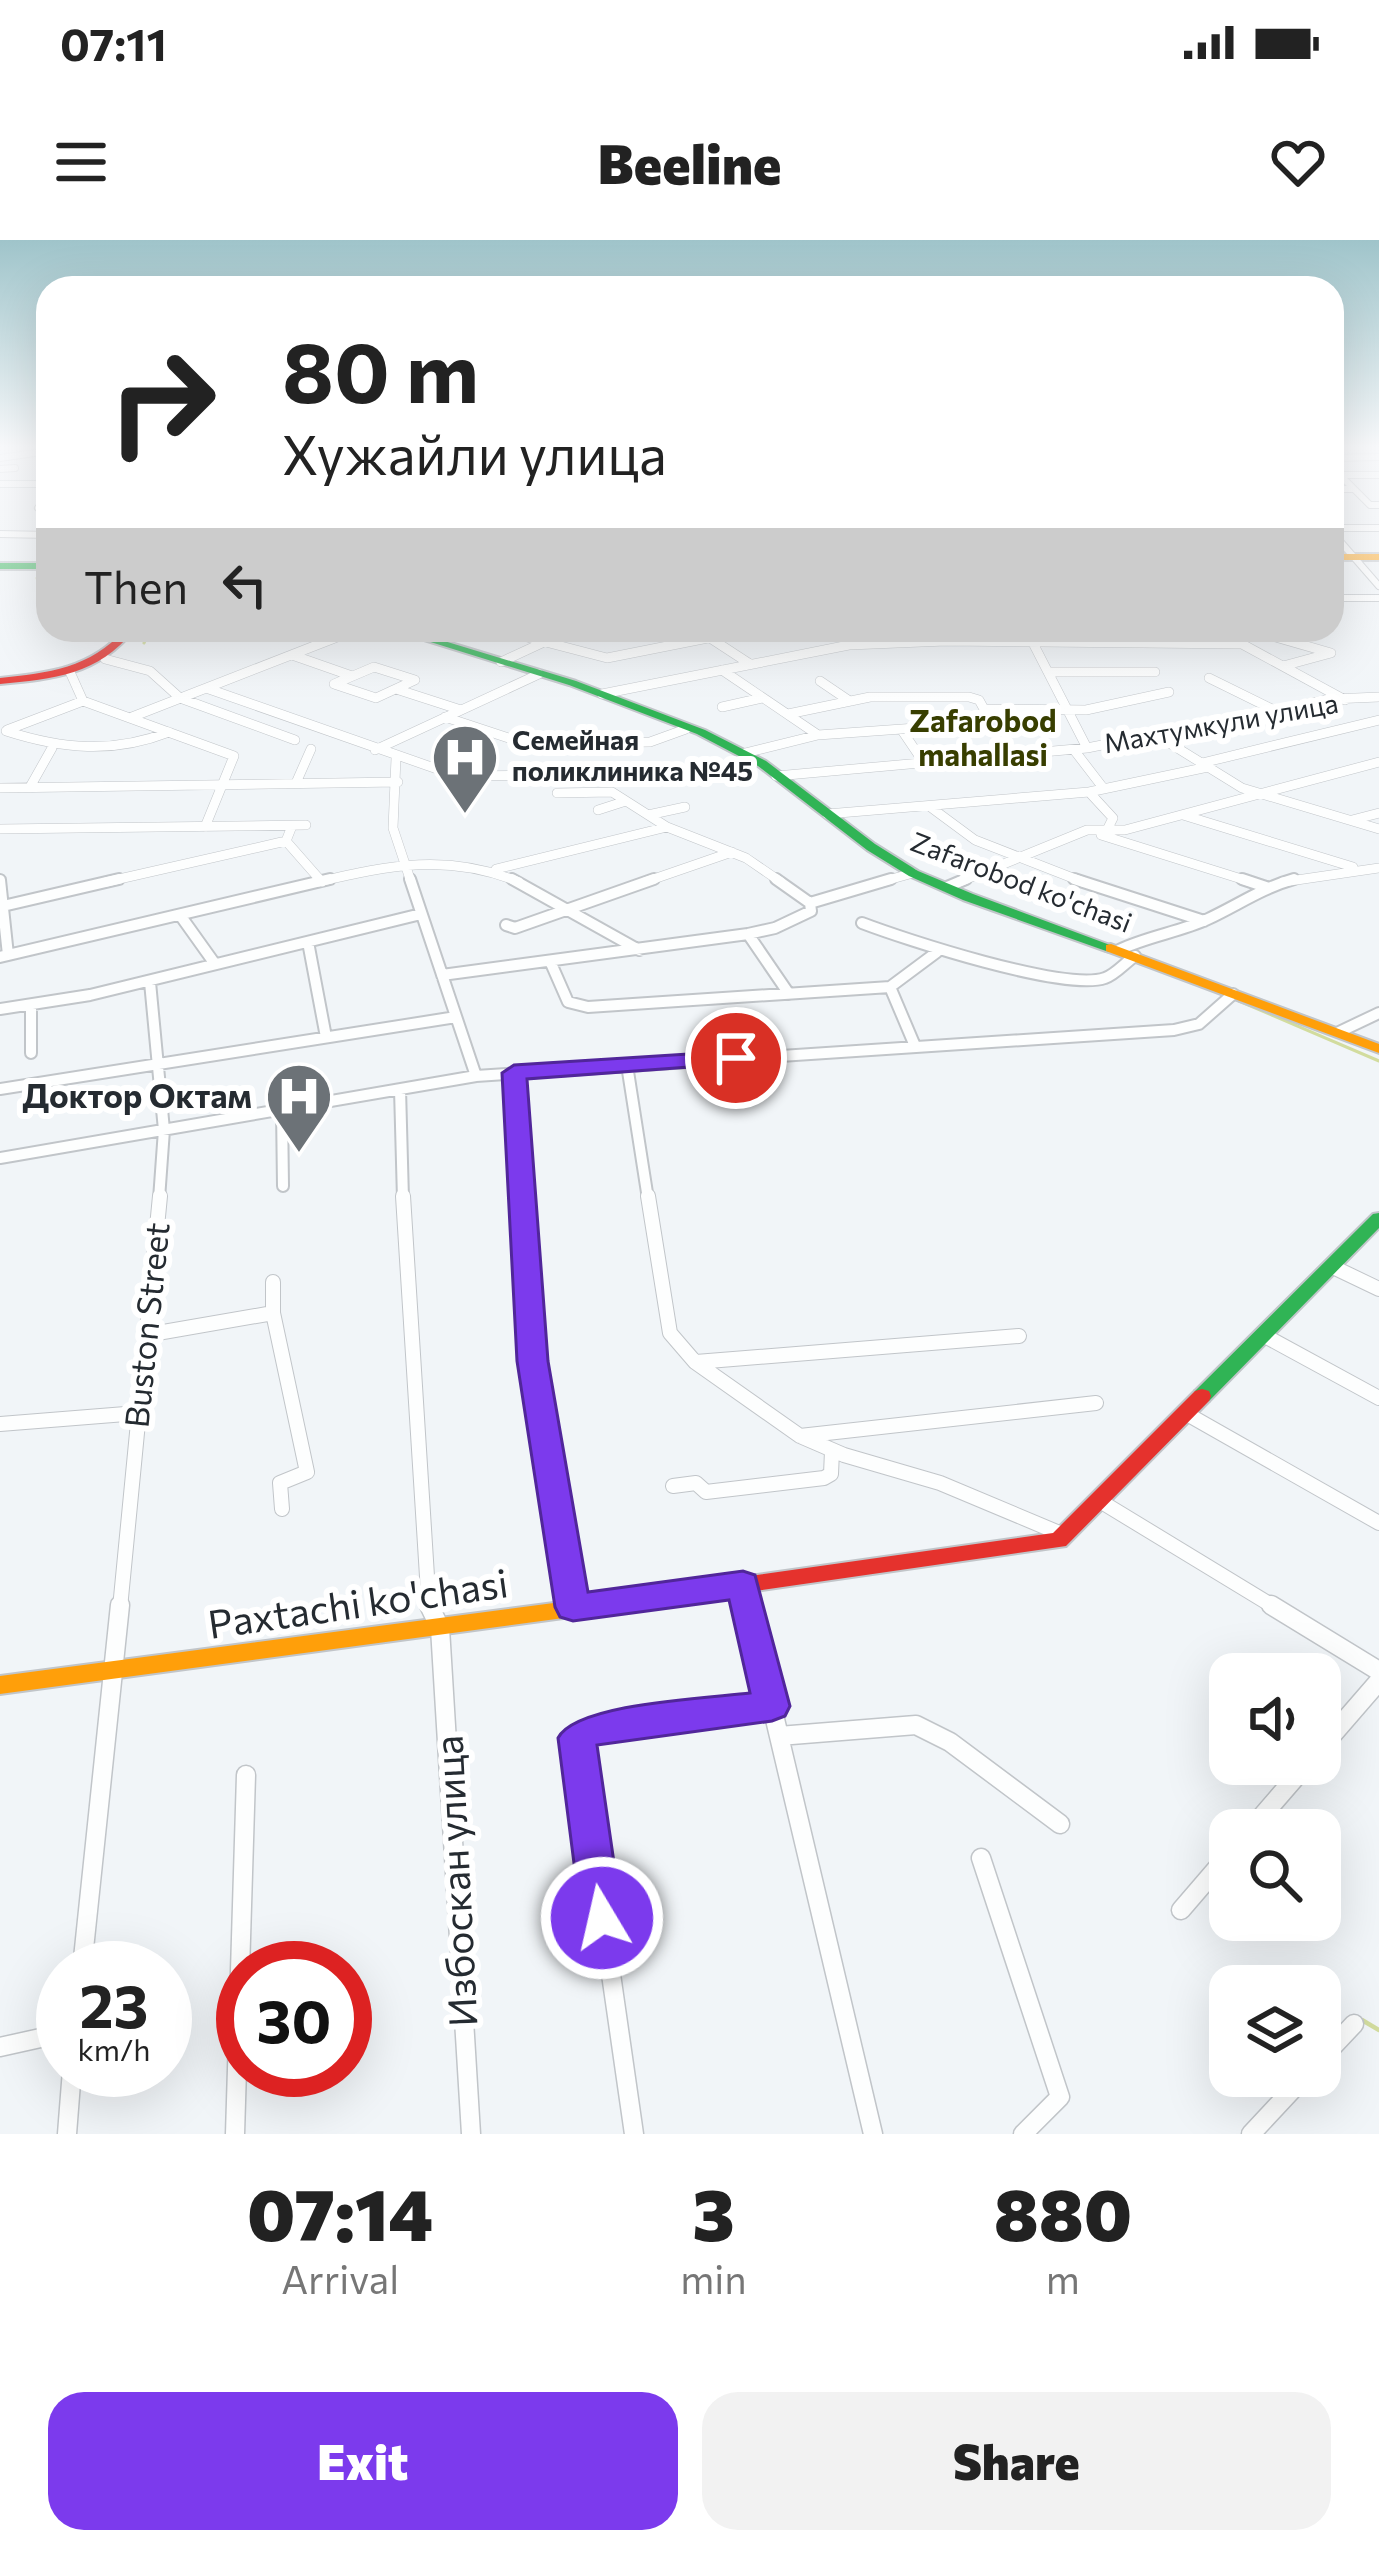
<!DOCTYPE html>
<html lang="en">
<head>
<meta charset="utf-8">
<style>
  :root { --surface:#fff; --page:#f2f2f2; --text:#222; --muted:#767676; --accent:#7c3aed }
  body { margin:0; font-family:Commissioner,sans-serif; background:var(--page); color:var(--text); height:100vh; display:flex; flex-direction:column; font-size:45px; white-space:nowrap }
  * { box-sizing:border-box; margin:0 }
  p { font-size:39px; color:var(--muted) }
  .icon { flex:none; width:66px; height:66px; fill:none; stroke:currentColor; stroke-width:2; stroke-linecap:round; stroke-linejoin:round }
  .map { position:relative; height:1894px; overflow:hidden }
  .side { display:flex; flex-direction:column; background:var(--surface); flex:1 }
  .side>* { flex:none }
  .banner { position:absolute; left:36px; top:36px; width:1308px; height:366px; border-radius:36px; box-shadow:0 12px 48px #0002; background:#fff; color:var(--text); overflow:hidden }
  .buttons { position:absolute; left:1209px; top:1413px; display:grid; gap:24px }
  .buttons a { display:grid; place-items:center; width:132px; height:132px; border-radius:24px; background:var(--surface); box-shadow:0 12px 48px #0002; font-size:60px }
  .speed { position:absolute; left:36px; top:1701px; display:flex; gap:24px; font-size:60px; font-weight:700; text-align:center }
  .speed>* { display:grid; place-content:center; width:156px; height:156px; border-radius:50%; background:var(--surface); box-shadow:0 12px 48px #0002; line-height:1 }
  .speed small { font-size:30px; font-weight:400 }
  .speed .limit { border:18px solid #d22; background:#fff; color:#111 }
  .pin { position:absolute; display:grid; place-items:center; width:102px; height:102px; color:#fff; margin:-51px; border:6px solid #fff; border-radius:50%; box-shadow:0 3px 12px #0007 }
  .me { position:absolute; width:132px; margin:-66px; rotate:351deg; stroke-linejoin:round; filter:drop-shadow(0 0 9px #0008) }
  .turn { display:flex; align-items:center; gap:42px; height:252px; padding:0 48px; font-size:54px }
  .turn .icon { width:156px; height:156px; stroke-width:2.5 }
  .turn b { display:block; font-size:84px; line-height:102px }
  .then { display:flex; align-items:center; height:114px; padding:0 48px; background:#0003; gap:24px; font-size:45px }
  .eta { display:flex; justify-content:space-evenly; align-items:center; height:204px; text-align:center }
  .eta b { font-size:72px; font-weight:800; line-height:84px }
  .cta { display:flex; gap:24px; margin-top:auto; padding:24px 48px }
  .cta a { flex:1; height:138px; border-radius:36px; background:var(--accent); color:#fff; font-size:48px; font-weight:800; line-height:138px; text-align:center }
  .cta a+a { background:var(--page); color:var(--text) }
  .status { display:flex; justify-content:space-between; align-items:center; height:84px; padding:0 60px; background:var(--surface); direction:ltr }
  .status svg { height:33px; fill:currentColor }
  header { display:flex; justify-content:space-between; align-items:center; height:156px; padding:0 48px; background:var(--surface); font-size:54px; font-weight:800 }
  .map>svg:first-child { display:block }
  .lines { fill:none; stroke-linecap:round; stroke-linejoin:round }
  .stream-far1 { stroke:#d2dc9e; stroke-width:3 }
  .stream { stroke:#d2dc9e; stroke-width:4.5 }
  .street-far4-casing { stroke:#c1c5c9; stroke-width:8 }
  .street-far3-casing { stroke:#c1c5c9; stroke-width:10 }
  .street-far2-casing { stroke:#c1c5c9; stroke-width:14 }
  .street-far1-casing { stroke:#c1c5c9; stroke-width:16 }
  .street-casing { stroke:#c1c5c9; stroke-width:21 }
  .fast-casing { stroke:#c1c5c9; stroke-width:4 }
  .slow-casing { stroke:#c1c5c9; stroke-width:4 }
  .jam-casing { stroke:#c1c5c9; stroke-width:4 }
  .street-far4 { stroke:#fdfefe; stroke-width:6 }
  .street-far3 { stroke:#fdfefe; stroke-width:9 }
  .street-far2 { stroke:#fdfefe; stroke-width:10 }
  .street-far1 { stroke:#fdfefe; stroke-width:14 }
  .street { stroke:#fdfefe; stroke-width:18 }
  .fast { fill:#30b455; fill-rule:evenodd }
  .slow { fill:#ff9f0a; fill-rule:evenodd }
  .jam { fill:#e5322d; fill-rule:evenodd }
  .route { fill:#7c3aed; stroke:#51269a; stroke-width:3 }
  .labels { text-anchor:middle; stroke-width:12; stroke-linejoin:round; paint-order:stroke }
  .far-street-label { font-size:27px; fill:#252b31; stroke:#fff }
  .far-poi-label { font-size:27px; font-weight:bold; fill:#252b31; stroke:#fff; text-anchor:start }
  .far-neighbourhood-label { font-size:30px; font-weight:bold; fill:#383e00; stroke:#fff }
  .poi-label { font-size:33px; font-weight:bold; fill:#252b31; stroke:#fff; text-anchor:end }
  .street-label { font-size:33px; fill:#252b31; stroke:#fff }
  .near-street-label { font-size:39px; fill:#252b31; stroke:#fff }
</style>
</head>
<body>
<div class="status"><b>07:11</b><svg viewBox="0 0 49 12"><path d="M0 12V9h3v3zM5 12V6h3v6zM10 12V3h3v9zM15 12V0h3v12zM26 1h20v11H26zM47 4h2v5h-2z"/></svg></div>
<header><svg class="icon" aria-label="menu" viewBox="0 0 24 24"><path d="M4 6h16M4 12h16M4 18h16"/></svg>Beeline<svg class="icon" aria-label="heart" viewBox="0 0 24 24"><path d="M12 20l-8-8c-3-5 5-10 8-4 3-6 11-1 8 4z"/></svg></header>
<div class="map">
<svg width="1379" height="1894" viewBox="0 0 1379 1894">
  <rect width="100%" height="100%" fill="#f1f5f8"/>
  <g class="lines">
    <path class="stream-far1" d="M 37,338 L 48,338
      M 144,403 L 150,390
      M 1239,761 L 1379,821"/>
    <path class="stream" d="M 1362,1780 L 1379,1790"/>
    <defs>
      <path id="street-far4" d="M 0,218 L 48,211
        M 1332,218 L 1379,217
        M 0,229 L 15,228
        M 1332,235 L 1379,235
        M 1341,236 L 1370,265 L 1379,265
        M 0,244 L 48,244
        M 1332,249 L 1353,249
        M 38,268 L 48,256
        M 1332,288 L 1379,288
        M 1332,292 L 1379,346
        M 0,294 L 48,295
        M 1332,358 L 1379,358
        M 502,390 L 527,397
        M 699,390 L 709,397
        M 1253,390 L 1275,397
        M 337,397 L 354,390
        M 713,397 L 746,390"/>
      <path id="street-far3" d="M 515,394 L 607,418 L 728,394
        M 704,394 L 750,424
        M 1265,394 L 1331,413 L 1283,426
        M 1034,405 L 1087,508
        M 292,415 L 352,436
        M 105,419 L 150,431 L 180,458 L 295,500
        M 501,422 L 542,403
        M 374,427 L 415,440 L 376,458 L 334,444 Z
        M 722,430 L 818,495
        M 70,432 L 83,461 L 234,516 L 205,587
        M 1048,432 L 1155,432
        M 1209,438 L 1272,469
        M 820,441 L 848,460
        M 206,448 L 457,536 L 712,534
        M 396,449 L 461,470
        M 602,454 L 849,405 L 946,401 L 1242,404 L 1345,460
        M 722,467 L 762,458
        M 984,469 L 1086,470 L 1169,452
        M 788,474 L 870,457 L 969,457 L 979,460 L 984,469
        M 132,477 L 345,394
        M 445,477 L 527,504 L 650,502 L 686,489
        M 901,489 L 924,523
        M 7,490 L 83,461
        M 6,491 C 62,509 113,514 169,492
        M 1153,493 L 1242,548 L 1379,589
        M 375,510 L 539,434
        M 1074,510 L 1104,549
        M 745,513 L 818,495 L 986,483 L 984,469
        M 396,518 L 393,588 L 411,642
        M 1202,523 L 1379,480
        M 776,536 L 1087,508 L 1332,459 L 1379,457
        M 296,543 L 311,509
        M 30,547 L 52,508
        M 0,548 L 398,542
        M 1089,552 L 1113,578 L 1107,590
        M 557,553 L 612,552 L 667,587
        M 929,566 L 975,600 L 1083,642
        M 598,570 L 626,561
        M 827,574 L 1089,552 L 1208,527
        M 648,575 L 685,567
        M 1183,575 L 1353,627
        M 1352,580 L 1379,573
        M 0,589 L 306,585
        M 1101,595 L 1251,642
        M 286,601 L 322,642
        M 496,629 L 667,587 L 746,618 L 781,642
        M 106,642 L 286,601 L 292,586
        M 318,642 C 390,625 448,613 519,642
        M 645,642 L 732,612
        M 881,642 L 913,633
        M 959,642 L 1087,590 L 1125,590 L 1379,522
        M 1283,642 L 1379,628"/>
      <path id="street-far2" d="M 410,639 L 476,836
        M 512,639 L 639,710
        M 1074,639 L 1204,681
        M 1242,639 L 1266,647
        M 0,640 L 8,715
        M 947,647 L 966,639
        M 810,663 L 891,639
        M 3,666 L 119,639
        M 180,675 L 215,724
        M 862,683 C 904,699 1065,752 1105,738 C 1115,735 1126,722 1135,716
        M 506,685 L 515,688 L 654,639
        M 748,694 L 789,754
        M 308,702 L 326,797
        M 1119,710 C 1148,696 1180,692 1208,679 C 1238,665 1262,648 1294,639
        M 0,717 L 330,639
        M 550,721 L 568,762 L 588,767 L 890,747 L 937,712
        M 442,735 L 748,694 L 775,688 L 811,671 L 810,663 L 776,639
        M 150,742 L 164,890 L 159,959
        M 890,747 L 915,806
        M 31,765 L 31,813
        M 0,769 L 90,755 L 421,674
        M 1339,792 L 1379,773
        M 627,825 L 648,959
        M 514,833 L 522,959
        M 0,849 L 456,777
        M 400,849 L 403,959
        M 282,869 L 283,946
        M 0,918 L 476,836 L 1174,790 L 1199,784 L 1233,754"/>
      <path id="street-far1" d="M 403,956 L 429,1368
        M 522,956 L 532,1121 L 573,1367
        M 648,956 L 670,1093 L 695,1122 L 800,1196 L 844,1215 L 940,1243 L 1064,1295
        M 1333,1027 L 1379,1049
        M 273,1042 L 273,1073
        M 146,1095 L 273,1073 L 307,1232 L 280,1243 L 282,1269
        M 1265,1096 L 1379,1158
        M 696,1122 L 1019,1096
        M 1187,1174 L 1379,1283
        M 0,1184 L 138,1173
        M 800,1196 L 1096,1163
        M 673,1246 L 696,1243 L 706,1252 L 824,1238 L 831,1234 L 832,1211
        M 1100,1261 L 1276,1368
        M 743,1345 L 748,1368
        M 120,1368 L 160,956"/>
      <path id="street" d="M 429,1365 L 440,1388 L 471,1894
        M 748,1365 L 873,1894
        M 1271,1365 L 1379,1431
        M 779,1496 L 916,1485 L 950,1502 L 1060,1584
        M 1320,1509 L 1379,1441
        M 1250,1590 L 1307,1524
        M 981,1618 L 1060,1857 L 1023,1894
        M 1181,1670 L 1230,1613
        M 82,1728 L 120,1365
        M 0,1807 L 63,1793
        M 1320,1820 L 1354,1784
        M 67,1894 L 72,1830
        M 235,1894 L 246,1535
        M 634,1894 L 577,1498 L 591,1490 L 772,1466
        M 1251,1894 L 1305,1836"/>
      <path id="fast" d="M 0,323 L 48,323 L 48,329 L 0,329 Z
        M 392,390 L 408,390 L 576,441 L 705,490 L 766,521 L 875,604 L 918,631 L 973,654 L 1118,708 L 1111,712 L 1106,711 L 963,660 L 909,636 L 867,610 L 758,526 L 697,494 L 569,445 Z
        M 1379,973 L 1379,988 L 1209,1161 L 1195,1161 L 1193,1156 L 1195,1151 L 1373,974 Z"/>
      <path id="slow" d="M 1332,314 L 1379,314 L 1379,320 L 1332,320 Z
        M 1111,704 L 1379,804 L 1379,813 L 1106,711 L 1106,705 Z
        M 645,1351 L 653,1353 L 656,1359 L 653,1365 L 645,1367 L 0,1454 L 0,1436 Z"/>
      <path id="jam" d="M 124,390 L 134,390 C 98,435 54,439 0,444 L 0,438 C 48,433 91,428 124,390 Z
        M 1202,1149 L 1209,1151 L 1211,1156 L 1209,1161 L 1066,1306 L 645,1367 L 637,1365 L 634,1359 L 637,1353 L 645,1351 L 1053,1293 L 1195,1151 Z"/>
    </defs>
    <use href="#street-far4" class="street-far4-casing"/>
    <use href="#street-far3" class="street-far3-casing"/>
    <use href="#street-far2" class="street-far2-casing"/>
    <use href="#street-far1" class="street-far1-casing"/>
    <use href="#street" class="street-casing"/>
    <use href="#fast" class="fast-casing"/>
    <use href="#slow" class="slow-casing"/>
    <use href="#jam" class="jam-casing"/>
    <use href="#street-far4" class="street-far4"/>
    <use href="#street-far3" class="street-far3"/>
    <use href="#street-far2" class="street-far2"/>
    <use href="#street-far1" class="street-far1"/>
    <use href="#street" class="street"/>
    <use href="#fast" class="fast"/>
    <use href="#slow" class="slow"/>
    <use href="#jam" class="jam"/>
  </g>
  <linearGradient id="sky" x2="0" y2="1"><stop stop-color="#9fc4ca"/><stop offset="0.44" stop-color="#f9fafc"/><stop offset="1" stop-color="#f9fafc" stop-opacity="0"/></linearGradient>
  <rect width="1379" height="470" fill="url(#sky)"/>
  <path class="route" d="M 736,811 L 748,818 L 744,823 L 527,839 L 548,1121 L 588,1352 L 743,1331 L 755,1335 L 790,1466 L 785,1476 L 772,1481 L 597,1505 L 622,1678 L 616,1691 L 602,1697 L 587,1691 L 581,1678 L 558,1498 C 576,1463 709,1458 750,1453 L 729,1360 L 573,1381 L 560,1377 L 555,1367 L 517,1121 L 502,833 L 514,825 Z"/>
  <defs>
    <symbol id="hospital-pin" viewBox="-11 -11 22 30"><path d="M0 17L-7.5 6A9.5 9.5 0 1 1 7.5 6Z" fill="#6c7277" stroke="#fff"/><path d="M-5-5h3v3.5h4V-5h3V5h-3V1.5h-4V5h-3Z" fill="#fff"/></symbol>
  </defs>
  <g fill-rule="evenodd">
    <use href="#hospital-pin" x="427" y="479" width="76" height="104"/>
    <use href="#hospital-pin" x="261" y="818" width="76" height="104"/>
  </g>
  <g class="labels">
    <g class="far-street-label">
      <text transform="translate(1221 484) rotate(-10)" y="9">Махтумкули улица</text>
      <text transform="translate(1021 643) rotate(21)" y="9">Zafarobod ko'chasi</text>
    </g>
    <g class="far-poi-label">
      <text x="512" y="510">Семейная<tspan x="512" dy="31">поликлиника №45</tspan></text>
    </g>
    <g class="far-neighbourhood-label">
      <text x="983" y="492">Zafarobod<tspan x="983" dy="34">mahallasi</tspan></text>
    </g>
    <g class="poi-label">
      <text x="252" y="868">Доктор Октам</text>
    </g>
    <g class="street-label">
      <text transform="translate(147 1085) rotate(-84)" y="12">Buston Street</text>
    </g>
    <g class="near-street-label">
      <text transform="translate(358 1364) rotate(-8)" y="14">Paxtachi ko'chasi</text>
      <text transform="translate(456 1641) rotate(-93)" y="14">Избоскан улица</text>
    </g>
  </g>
</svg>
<div class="buttons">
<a><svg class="icon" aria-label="sound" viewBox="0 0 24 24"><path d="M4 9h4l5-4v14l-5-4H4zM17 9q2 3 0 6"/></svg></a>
<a><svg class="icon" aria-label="search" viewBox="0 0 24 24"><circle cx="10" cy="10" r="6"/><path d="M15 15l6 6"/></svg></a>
<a><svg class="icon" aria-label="layers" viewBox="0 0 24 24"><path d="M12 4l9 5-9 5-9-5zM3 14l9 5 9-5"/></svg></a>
</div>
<div class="speed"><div>23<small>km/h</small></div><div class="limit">30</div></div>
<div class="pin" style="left:736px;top:818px;background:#d93025"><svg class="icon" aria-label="arrive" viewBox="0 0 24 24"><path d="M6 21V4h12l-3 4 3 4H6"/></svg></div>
<svg class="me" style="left:602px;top:1678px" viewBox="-20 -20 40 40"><circle r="17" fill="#7c3aed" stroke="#fff" stroke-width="3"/><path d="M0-11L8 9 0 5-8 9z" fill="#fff"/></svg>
<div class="banner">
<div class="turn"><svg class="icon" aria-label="right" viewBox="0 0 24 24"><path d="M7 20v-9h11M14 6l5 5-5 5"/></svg><div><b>80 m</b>Хужайли улица</div></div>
<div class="then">Then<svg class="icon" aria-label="left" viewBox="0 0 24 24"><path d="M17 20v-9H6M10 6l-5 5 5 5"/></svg></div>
</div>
</div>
<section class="side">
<div class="eta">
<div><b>07:14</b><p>Arrival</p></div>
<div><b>3</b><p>min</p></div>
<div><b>880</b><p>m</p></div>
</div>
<div class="cta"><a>Exit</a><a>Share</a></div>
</section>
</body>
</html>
